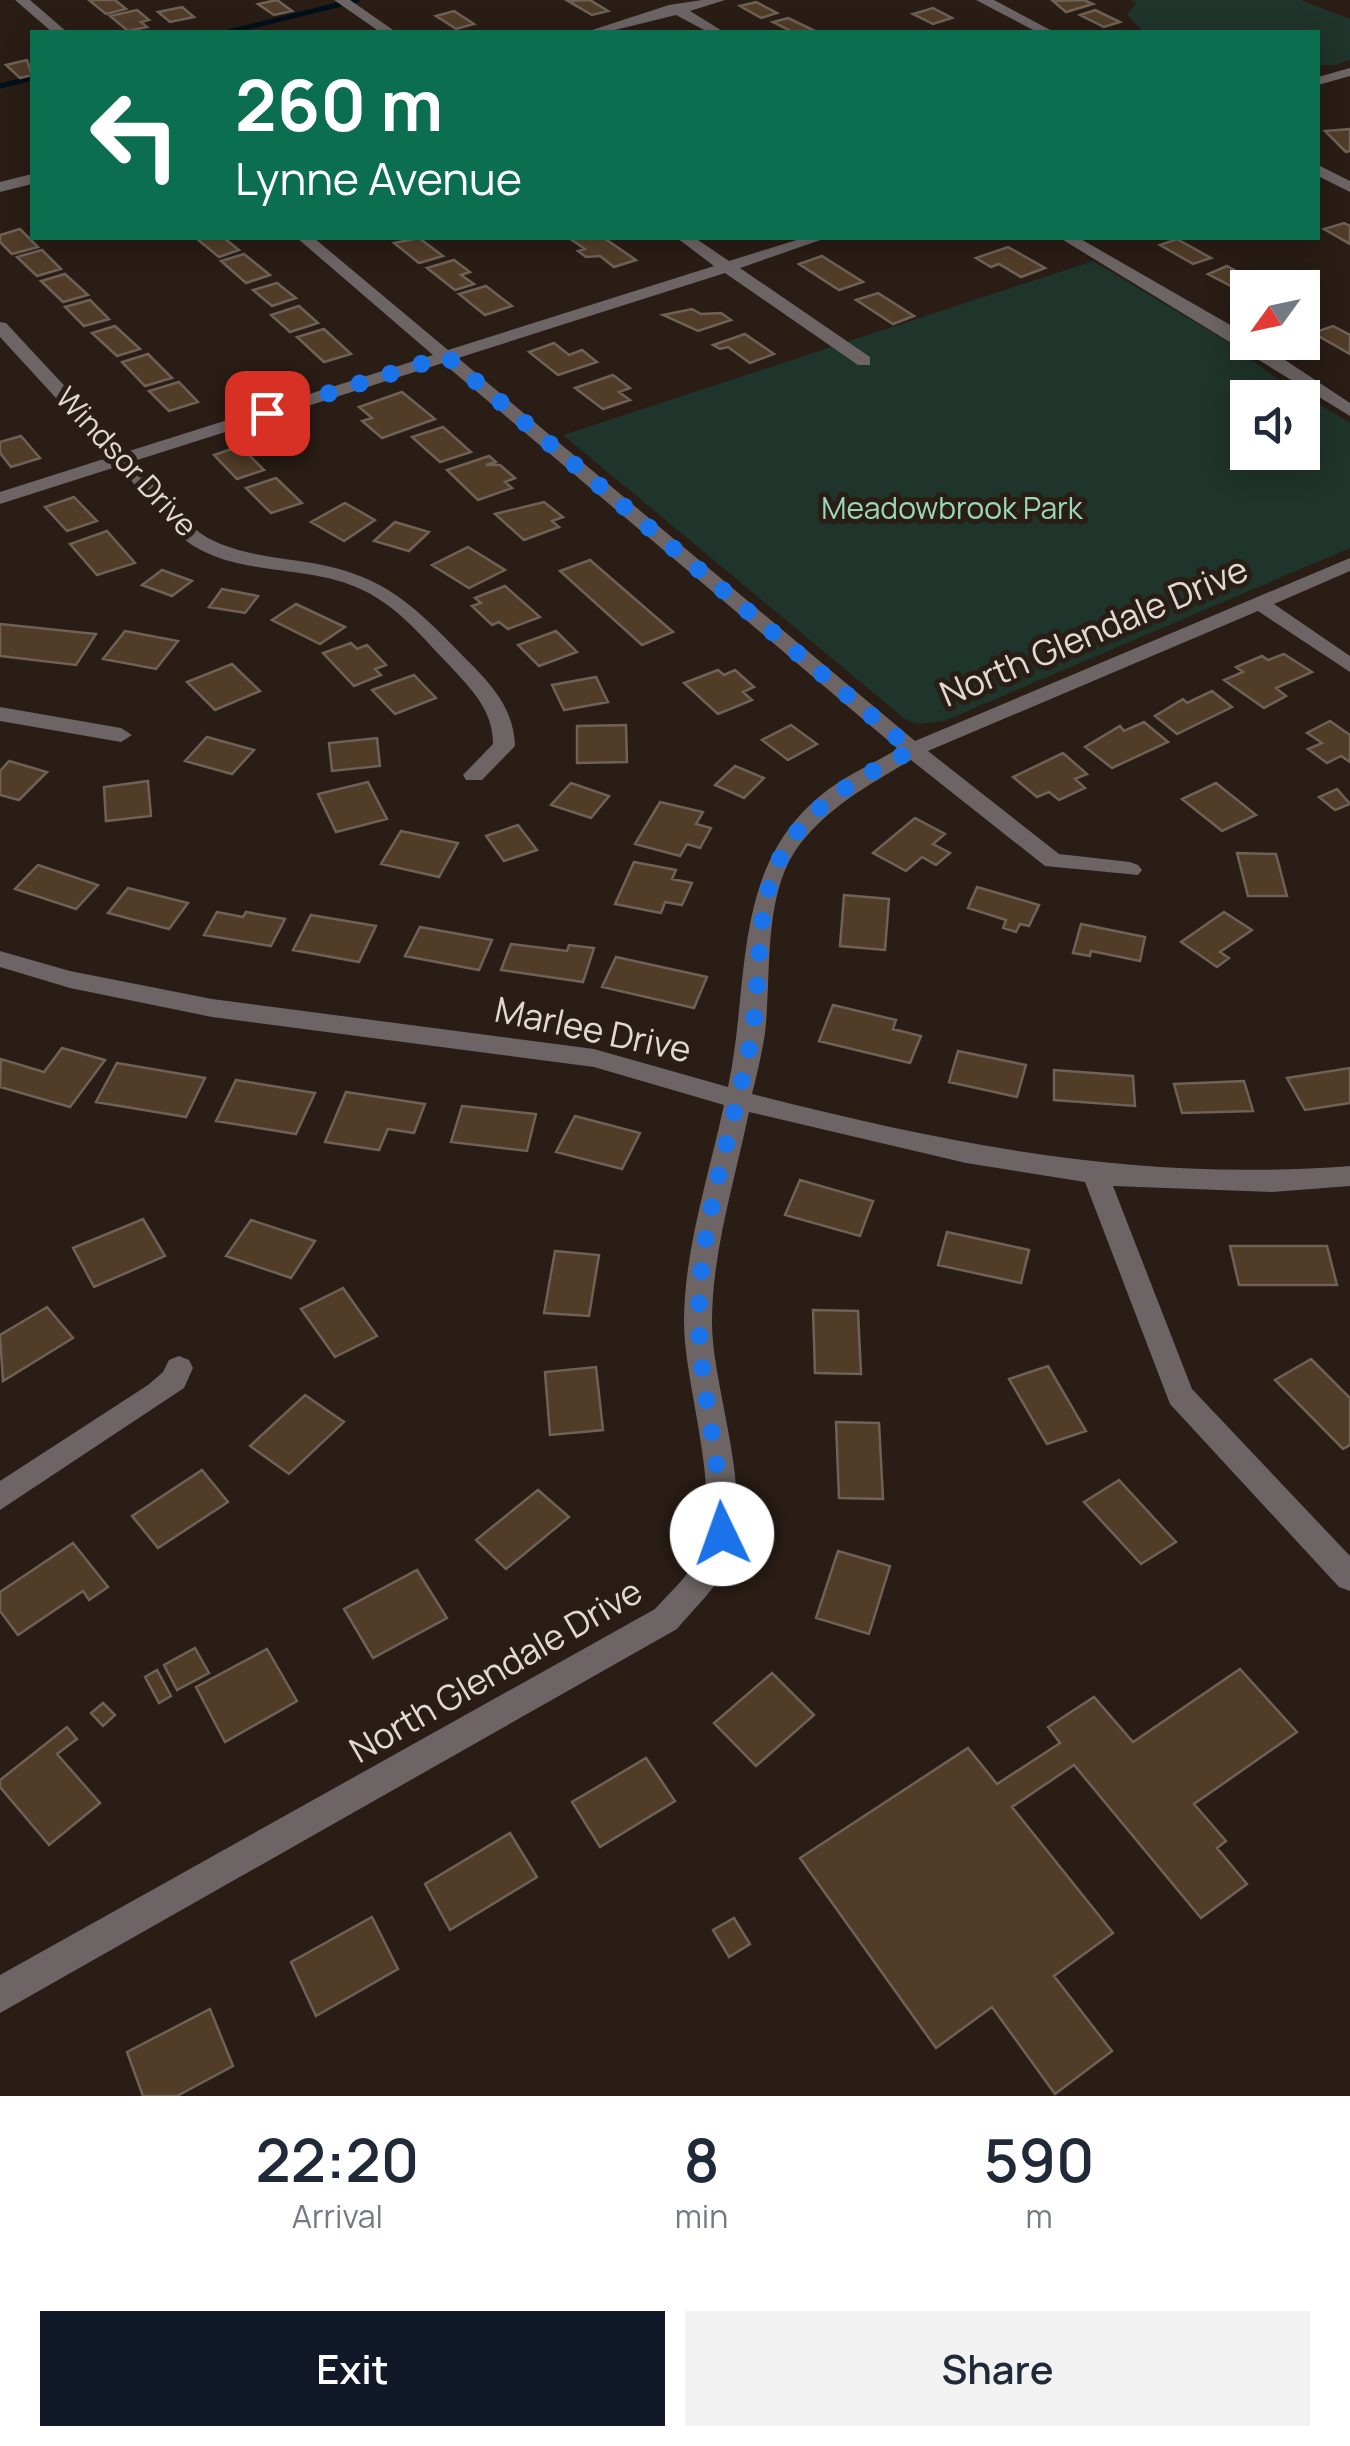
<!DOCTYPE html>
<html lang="en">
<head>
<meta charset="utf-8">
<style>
  :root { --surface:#fff; --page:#f2f2f3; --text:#1f2937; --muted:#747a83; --accent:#111827 }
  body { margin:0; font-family:Manrope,sans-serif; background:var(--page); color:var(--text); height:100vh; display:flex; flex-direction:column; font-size:38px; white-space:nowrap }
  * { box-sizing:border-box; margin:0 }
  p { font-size:32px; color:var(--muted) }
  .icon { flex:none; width:55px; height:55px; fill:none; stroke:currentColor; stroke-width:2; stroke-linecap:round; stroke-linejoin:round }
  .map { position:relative; height:2096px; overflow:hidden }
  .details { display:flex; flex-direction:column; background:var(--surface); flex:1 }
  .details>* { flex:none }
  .guide { position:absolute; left:30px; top:30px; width:1290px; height:210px; border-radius:0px; box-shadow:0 5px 25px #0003; background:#0b6e4f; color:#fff; overflow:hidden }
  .needle { width:65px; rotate:237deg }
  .buttons { position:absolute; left:1230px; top:270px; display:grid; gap:20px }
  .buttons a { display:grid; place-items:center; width:90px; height:90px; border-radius:0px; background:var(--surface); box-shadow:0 5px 25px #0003; font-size:50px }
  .pin { position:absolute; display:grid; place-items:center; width:85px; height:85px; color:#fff; margin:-42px; border-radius:20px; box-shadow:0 5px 15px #0006 }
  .me { position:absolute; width:110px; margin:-55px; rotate:357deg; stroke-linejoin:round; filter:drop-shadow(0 0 8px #0008) }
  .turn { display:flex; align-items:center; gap:35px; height:210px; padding:0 40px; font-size:45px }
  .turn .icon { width:130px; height:130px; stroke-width:2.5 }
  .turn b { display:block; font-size:70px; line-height:85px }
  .eta { display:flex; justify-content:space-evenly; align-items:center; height:170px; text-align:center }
  .eta b { font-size:60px; font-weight:600; line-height:70px }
  .action { display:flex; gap:20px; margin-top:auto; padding:20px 40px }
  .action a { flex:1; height:115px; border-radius:0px; background:var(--accent); color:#fff; font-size:40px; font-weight:600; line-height:115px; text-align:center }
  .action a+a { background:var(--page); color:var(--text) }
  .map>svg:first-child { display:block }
  .green { fill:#1f342b; fill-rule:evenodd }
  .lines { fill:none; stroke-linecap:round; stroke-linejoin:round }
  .stream { stroke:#00101a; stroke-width:5 }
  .building { fill:#513c28; stroke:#6e6257; stroke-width:2.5 }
  .minor { fill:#6d6565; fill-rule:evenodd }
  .route { stroke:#1a73e8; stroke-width:18; stroke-dasharray:0 32.4 }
  .labels { text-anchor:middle; stroke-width:10; stroke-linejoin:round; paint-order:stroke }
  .far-street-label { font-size:30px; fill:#e1d9d4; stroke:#291d15 }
  .far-park-label { font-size:30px; fill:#9ad6ba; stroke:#291d15 }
  .street-label { font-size:35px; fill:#e1d9d4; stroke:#291d15 }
</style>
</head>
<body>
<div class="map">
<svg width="1350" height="2096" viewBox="0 0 1350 2096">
  <rect width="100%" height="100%" fill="#291d15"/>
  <path class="green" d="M 1131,0 L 1301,0 L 1350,19 L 1350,60 L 1336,65 L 1318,65 L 1318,32 L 1143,32 L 1127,14 L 1136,3 Z
    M 1093,261 L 1228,342 L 1276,378 L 1350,423 L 1350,548 L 944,721 L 917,724 L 905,719 L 563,435 ZM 1248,398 L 1302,398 L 1302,452 L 1248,452 Z"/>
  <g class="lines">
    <path class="stream" d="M 229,32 L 357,0
      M 0,86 L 32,78"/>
  </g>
  <path class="building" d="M 89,0 L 115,0 L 126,9 L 106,14 Z
    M 277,0 L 292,11 L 274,15 L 258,4 Z
    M 590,0 L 608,11 L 592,15 L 568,1 Z
    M 1084,0 L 1093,4 L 1066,12 L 1053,1 Z
    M 756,2 L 777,13 L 761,18 L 740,6 Z
    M 182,7 L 194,17 L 170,22 L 158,12 Z
    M 933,8 L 952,18 L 933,24 L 913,14 Z
    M 137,10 L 149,20 L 141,22 L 147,27 L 128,31 L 110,16 Z
    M 1095,10 L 1120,22 L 1104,27 L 1080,15 Z
    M 454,11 L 474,24 L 456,29 L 436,16 Z
    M 788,18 L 813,30 L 793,32 L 773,22 Z
    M 27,60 L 32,75 L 20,78 L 6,65 Z
    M 1350,129 L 1350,151 L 1346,152 L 1325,131 Z
    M 1344,223 L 1350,226 L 1350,244 L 1324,229 Z
    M 20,229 L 38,247 L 12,254 L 0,242 L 0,235 Z
    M 224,238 L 239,250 L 219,257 L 197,239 Z
    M 419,238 L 443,256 L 419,263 L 394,243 Z
    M 569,238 L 604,238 L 636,260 L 614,267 L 600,256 L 586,257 L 578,251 L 585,249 Z
    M 1177,239 L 1211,258 L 1193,264 L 1160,245 Z
    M 1008,247 L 1045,268 L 1021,277 L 999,264 L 991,267 L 976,258 Z
    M 42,250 L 61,269 L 37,276 L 17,257 Z
    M 244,254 L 270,275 L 246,283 L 221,261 Z
    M 822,256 L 863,282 L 839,290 L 799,264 Z
    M 454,260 L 470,272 L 461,275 L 474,284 L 455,290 L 427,268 Z
    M 1227,266 L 1268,288 L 1248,288 L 1248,295 L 1208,274 Z
    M 65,274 L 88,295 L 63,302 L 41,281 Z
    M 277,283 L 296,298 L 272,306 L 253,290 Z
    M 486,286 L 512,306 L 485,315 L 459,294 Z
    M 878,293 L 914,316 L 893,324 L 856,300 Z
    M 90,300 L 109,319 L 84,326 L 65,307 Z
    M 299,306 L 318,323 L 290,332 L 271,315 Z
    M 692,309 L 701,314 L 721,313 L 731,320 L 698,331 L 663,315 Z
    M 115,326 L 140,349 L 117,356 L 92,333 Z
    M 1333,326 L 1350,335 L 1350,354 L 1313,333 Z
    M 324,329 L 351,354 L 324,362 L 297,337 Z
    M 745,334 L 774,354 L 750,363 L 728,347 L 720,349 L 713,345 Z
    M 554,343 L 569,355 L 582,350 L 597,362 L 558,375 L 529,352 Z
    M 148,354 L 172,378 L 145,386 L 122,362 Z
    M 613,375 L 630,388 L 619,392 L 630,400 L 603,409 L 575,388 Z
    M 179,382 L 198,402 L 169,411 L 149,391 Z
    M 402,392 L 435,419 L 382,438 L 362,421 L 372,418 L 359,407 Z
    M 443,427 L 471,452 L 440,462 L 412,437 Z
    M 21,436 L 40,458 L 11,467 L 0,453 L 0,442 Z
    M 240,446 L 264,470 L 237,479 L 214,455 Z
    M 489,456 L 496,462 L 486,465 L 500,465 L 515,478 L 505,482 L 512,488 L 478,500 L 447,470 Z
    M 276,478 L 302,503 L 271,513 L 246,488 Z
    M 74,497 L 97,521 L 67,531 L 45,507 Z
    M 544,502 L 563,517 L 552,521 L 559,527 L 524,540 L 495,514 Z
    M 345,503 L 375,520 L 344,541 L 311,522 Z
    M 395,522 L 429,532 L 409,551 L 374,541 Z
    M 107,531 L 135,563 L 97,575 L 70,544 Z
    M 468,547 L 505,570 L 469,588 L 432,565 Z
    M 590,560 L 673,632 L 642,645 L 560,571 Z
    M 162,570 L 192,581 L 172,596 L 142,585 Z
    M 505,586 L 540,617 L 508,629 L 499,622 L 492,625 L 472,606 L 481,603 L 475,598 Z
    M 222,589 L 258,596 L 245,613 L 209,607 Z
    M 296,604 L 345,627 L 320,644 L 272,620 Z
    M 0,624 L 96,634 L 76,665 L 0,656 Z
    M 125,631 L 178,641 L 156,669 L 103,659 Z
    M 556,631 L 577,652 L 539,666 L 518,645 Z
    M 351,643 L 357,649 L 367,645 L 386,665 L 375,669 L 381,675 L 354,686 L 323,653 Z
    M 1284,654 L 1312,672 L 1276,688 L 1286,696 L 1264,708 L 1224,680 L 1243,672 L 1236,667 L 1262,656 L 1268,660 Z
    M 232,664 L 260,691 L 215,710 L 187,682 Z
    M 718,670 L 724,675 L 735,670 L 754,687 L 743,692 L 752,700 L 718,714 L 684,683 Z
    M 414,675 L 436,698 L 395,714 L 372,690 Z
    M 596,677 L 608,702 L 564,710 L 552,685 Z
    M 1212,691 L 1232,707 L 1177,734 L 1155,716 L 1183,699 L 1187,703 Z
    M 1330,721 L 1350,735 L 1350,762 L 1341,756 L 1327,763 L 1308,749 L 1322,743 L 1307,733 Z
    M 1144,722 L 1168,742 L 1112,768 L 1085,747 L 1120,726 L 1124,731 Z
    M 626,725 L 627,762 L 577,763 L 577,726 Z
    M 791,725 L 817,744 L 788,760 L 762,740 Z
    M 207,737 L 254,750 L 232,774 L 185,761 Z
    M 377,738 L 380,766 L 332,771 L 329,743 Z
    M 1063,753 L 1087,774 L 1075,779 L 1085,788 L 1059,800 L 1049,792 L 1037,797 L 1013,777 Z
    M 9,761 L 47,772 L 19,800 L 0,795 L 0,771 Z
    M 735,766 L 764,778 L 744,798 L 715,785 Z
    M 148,781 L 151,816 L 106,821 L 104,787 Z
    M 368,782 L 387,819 L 336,832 L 318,794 Z
    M 571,783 L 609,796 L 591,818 L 551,805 Z
    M 1216,783 L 1256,815 L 1222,831 L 1182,799 Z
    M 1337,789 L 1350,804 L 1335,810 L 1319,797 Z
    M 660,802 L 703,812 L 696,824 L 711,828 L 700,848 L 687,844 L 680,856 L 635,844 Z
    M 915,818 L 945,834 L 933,844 L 950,853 L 936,865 L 922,857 L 906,871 L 873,853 Z
    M 518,825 L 537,850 L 504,861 L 486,836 Z
    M 401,831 L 458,843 L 439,877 L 381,864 Z
    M 1237,853 L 1276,854 L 1287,896 L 1248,896 Z
    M 634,862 L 676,870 L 672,879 L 692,883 L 682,905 L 665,902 L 661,913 L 615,904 Z
    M 38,865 L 98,885 L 76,909 L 15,889 Z
    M 977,887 L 1039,905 L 1029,926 L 1020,924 L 1016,932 L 1003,928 L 1006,920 L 968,908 Z
    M 128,888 L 188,903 L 169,929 L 108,913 Z
    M 844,895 L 889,899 L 885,950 L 840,946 Z
    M 217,912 L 243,917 L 246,912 L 285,919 L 271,946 L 204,935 Z
    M 1224,912 L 1252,930 L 1220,952 L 1229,958 L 1217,967 L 1181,942 Z
    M 311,915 L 376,926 L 359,962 L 293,950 Z
    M 1081,924 L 1145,937 L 1140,961 L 1091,951 L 1090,956 L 1073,953 Z
    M 420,927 L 492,940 L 479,970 L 405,956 Z
    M 511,944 L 567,951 L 569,945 L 594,948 L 583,982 L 501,970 Z
    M 616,957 L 707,977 L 694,1008 L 602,987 Z
    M 833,1005 L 896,1020 L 893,1029 L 921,1036 L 910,1063 L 819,1041 Z
    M 62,1048 L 105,1060 L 70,1107 L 0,1087 L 1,1059 L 44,1072 Z
    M 958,1051 L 1026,1065 L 1017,1097 L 949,1082 Z
    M 117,1063 L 205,1078 L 186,1117 L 96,1102 Z
    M 1350,1068 L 1350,1103 L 1305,1110 L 1287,1078 Z
    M 1054,1070 L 1133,1076 L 1135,1106 L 1054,1100 Z
    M 236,1080 L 315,1093 L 296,1134 L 216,1121 Z
    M 1244,1081 L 1253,1111 L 1182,1113 L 1174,1084 Z
    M 346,1092 L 425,1104 L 414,1133 L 388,1129 L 379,1150 L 325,1142 Z
    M 462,1106 L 536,1114 L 527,1151 L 451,1142 Z
    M 575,1116 L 640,1133 L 622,1169 L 556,1152 Z
    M 800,1180 L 873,1201 L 860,1236 L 785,1215 Z
    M 143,1219 L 165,1256 L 94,1287 L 73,1248 Z
    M 251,1220 L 315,1241 L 291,1278 L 226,1256 Z
    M 947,1232 L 1029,1250 L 1021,1283 L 938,1265 Z
    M 1230,1246 L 1327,1246 L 1337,1285 L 1239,1285 Z
    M 555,1251 L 599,1255 L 589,1316 L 544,1313 Z
    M 343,1288 L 377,1336 L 335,1357 L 301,1309 Z
    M 47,1307 L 73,1338 L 3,1381 L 0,1335 Z
    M 813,1310 L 858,1311 L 861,1374 L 815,1373 Z
    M 1311,1359 L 1350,1398 L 1350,1445 L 1343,1449 L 1275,1380 Z
    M 1048,1366 L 1086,1431 L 1047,1444 L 1009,1379 Z
    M 596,1367 L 603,1430 L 550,1435 L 545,1372 Z
    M 305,1395 L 344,1422 L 289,1474 L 250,1446 Z
    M 836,1422 L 879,1423 L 883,1499 L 839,1498 Z
    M 202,1470 L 228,1502 L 158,1548 L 132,1516 Z
    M 1119,1480 L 1176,1542 L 1141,1564 L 1084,1502 Z
    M 538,1490 L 569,1517 L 506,1569 L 476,1540 Z
    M 73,1543 L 108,1587 L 89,1600 L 83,1591 L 18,1635 L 0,1611 L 0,1592 Z
    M 838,1551 L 890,1566 L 869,1634 L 816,1618 Z
    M 417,1570 L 447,1618 L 373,1658 L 344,1609 Z
    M 195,1648 L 209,1673 L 177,1690 L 164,1665 Z
    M 267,1649 L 297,1701 L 225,1742 L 196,1687 Z
    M 1240,1669 L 1297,1732 L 1194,1804 L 1226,1841 L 1217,1848 L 1247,1884 L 1201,1918 L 1074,1765 L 1012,1807 L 1113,1933 L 1054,1976 L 1112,2051 L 1055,2094 L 992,2007 L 936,2048 L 800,1858 L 968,1748 L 997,1784 L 1060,1743 L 1048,1727 L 1094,1697 L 1133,1742 Z
    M 157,1670 L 171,1696 L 159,1703 L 145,1677 Z
    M 772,1673 L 814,1715 L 756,1766 L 714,1723 Z
    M 103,1703 L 115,1715 L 103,1726 L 91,1713 Z
    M 67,1727 L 77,1739 L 57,1754 L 100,1803 L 49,1845 L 0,1787 L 0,1780 Z
    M 646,1758 L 675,1801 L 600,1847 L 572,1802 Z
    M 510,1833 L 537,1877 L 450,1930 L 425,1884 Z
    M 372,1917 L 398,1969 L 316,2016 L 291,1962 Z
    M 734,1918 L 750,1944 L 729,1957 L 713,1930 Z
    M 210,2009 L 233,2066 L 177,2096 L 143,2096 L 127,2052 Z"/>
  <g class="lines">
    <path class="minor" d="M 15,0 L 30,0 L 67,32 L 52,32 Z
      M 334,0 L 350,0 L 396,32 L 380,32 Z
      M 702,0 L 725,0 L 690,11 L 724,32 L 708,32 L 676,15 L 607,32 L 586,32 L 669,5 Z
      M 976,0 L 994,0 L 1054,32 L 1037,32 Z
      M 1350,68 L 1350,76 L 1318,85 L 1318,77 Z
      M 1318,165 L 1350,181 L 1350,192 L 1318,176 Z
      M 32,174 L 32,184 L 0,192 L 0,182 Z
      M 297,238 L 314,238 L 448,350 L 714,266 L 677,238 L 695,238 L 729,261 L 803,238 L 826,238 L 740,268 L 870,357 L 870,365 L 858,365 L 725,273 L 458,358 L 915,741 L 1350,558 L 1350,571 L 1274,604 L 1350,656 L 1350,672 L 1258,611 L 928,751 L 1059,854 L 1130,862 L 1138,865 L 1142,870 L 1138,875 L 1045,866 L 911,760 C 870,784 830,806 800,844 C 762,893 772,974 765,1033 C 762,1053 757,1074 752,1094 C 956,1146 1138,1182 1350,1166 L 1350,1186 L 1272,1192 L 1113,1186 L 1192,1389 L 1350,1556 L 1350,1591 L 1339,1587 L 1170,1404 L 1085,1182 L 966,1163 L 749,1112 C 735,1180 712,1252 712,1322 C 712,1395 762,1511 721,1576 C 709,1595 691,1612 677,1629 L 0,2013 L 0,1975 L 655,1609 C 669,1593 690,1575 698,1556 C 724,1498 684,1387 684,1322 C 684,1250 709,1175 724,1105 L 594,1067 L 212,1017 L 70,988 L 0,967 L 0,951 L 70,971 L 212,999 L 594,1049 L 728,1087 C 751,980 730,866 825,792 C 847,775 874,763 898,749 L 443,363 L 134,461 C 154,483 184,525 208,538 C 240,555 277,557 312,563 C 388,576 417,609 469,662 C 493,686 514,710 515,746 L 482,780 L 466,780 L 463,775 L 493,744 C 493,710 472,690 450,666 C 421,636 395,603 356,587 C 305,565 241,576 192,545 C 168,529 139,489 119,466 L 0,504 L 0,492 L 110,457 L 0,337 L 0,322 L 6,323 L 126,452 L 433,355 Z
      M 1060,238 L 1079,238 L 1246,334 L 1248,342 L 1258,342 L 1350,403 L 1350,416 Z
      M 0,707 L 121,728 L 132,735 L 121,742 L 0,721 Z
      M 179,1356 L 189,1360 L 193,1368 L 184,1388 L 0,1510 L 0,1481 L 148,1385 L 163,1372 L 169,1360 Z"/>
  </g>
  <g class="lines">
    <path class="route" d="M 267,413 L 446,356 L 912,750 C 867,774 821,797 791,840 C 750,898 764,972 751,1039 C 733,1132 697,1227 699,1322 C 700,1393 722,1463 722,1534"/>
  </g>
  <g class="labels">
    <g class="far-street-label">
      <text transform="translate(126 462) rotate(47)" y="10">Windsor Drive</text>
    </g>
    <g class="far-park-label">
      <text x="952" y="519">Meadowbrook Park</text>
    </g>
    <g class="street-label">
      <text transform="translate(1094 632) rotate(-23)" y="12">North Glendale Drive</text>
      <text transform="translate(593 1030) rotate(12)" y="12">Marlee Drive</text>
      <text transform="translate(496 1671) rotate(-30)" y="12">North Glendale Drive</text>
    </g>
  </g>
</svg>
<div class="buttons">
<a><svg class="needle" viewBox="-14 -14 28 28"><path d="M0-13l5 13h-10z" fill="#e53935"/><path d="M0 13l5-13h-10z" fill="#747a83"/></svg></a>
<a><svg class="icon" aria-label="sound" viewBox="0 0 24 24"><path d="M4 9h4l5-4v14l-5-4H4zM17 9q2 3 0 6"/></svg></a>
</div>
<div class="pin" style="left:267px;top:413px;background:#d93025"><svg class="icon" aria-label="arrive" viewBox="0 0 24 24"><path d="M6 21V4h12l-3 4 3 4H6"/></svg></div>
<svg class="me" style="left:722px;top:1534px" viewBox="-20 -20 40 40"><circle r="19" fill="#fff"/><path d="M0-13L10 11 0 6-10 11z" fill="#1a73e8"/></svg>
<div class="guide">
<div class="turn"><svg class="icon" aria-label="left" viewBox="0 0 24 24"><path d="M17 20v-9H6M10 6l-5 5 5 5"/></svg><div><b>260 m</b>Lynne Avenue</div></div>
</div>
</div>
<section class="details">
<div class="eta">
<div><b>22:20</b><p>Arrival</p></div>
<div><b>8</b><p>min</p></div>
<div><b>590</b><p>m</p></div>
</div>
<div class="action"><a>Exit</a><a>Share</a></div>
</section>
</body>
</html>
